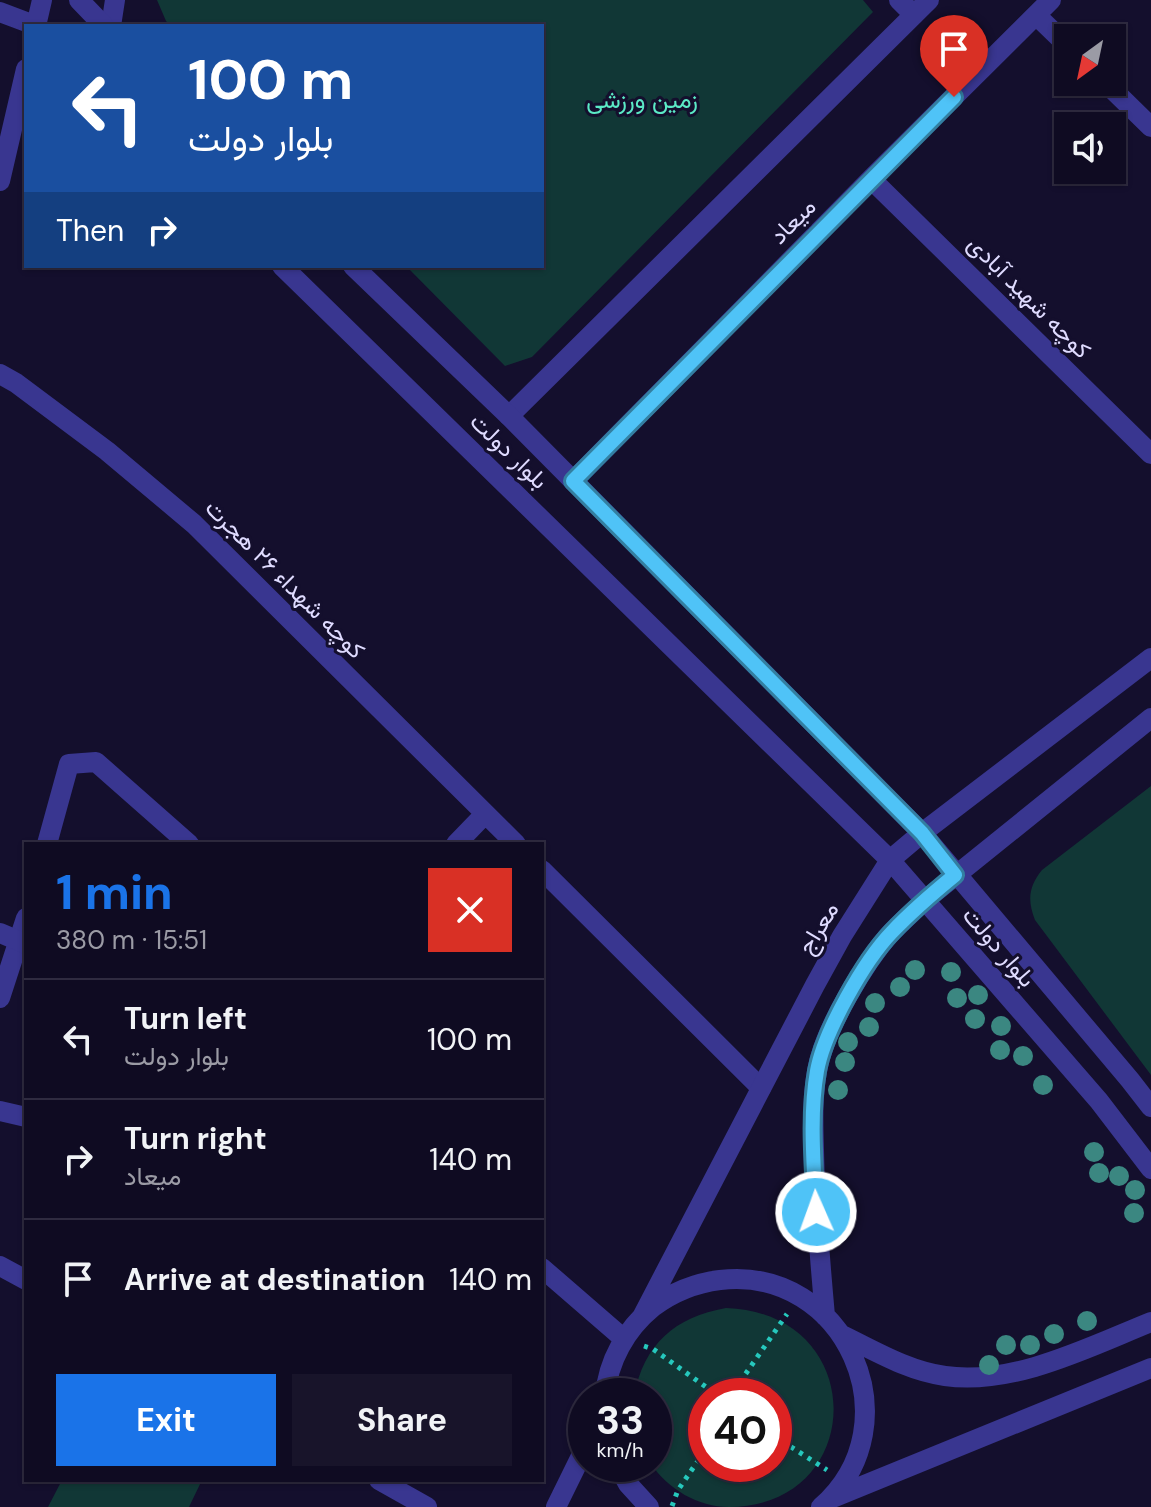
<!DOCTYPE html>
<html lang="en">
<head>
<meta charset="utf-8">
<style>
  :root { --surface:#0f0b22; --page:#18142a; --text:#f1f3f6; --muted:#9b9ba5; --line:#2f2b40; --accent:#1a73e8 }
  body { margin:0; font-family:"DM Sans",Vazirmatn,sans-serif; background:var(--page); color:var(--text); height:100vh; display:flex; flex-direction:column; font-size:30px; white-space:nowrap }
  * { box-sizing:border-box; margin:0 }
  p { font-size:26px; color:var(--muted) }
  .icon { flex:none; width:44px; height:44px; fill:none; stroke:currentColor; stroke-width:2; stroke-linecap:round; stroke-linejoin:round }
  .map { position:relative; flex:1; overflow:hidden }
  .drawer { position:absolute; left:24px; top:842px; width:520px; height:640px; display:flex; flex-direction:column; background:var(--surface); border-radius:0px; box-shadow:0 2px 6px #0004,0 0 0 2px var(--line) }
  .drawer>* { flex:none }
  .banner { position:absolute; left:24px; top:24px; width:520px; height:244px; border-radius:0px; box-shadow:0 2px 6px #0004,0 0 0 2px var(--line); background:#1a4fa0; color:#fff; overflow:hidden }
  .needle { width:52px; rotate:213deg }
  .fabs { position:absolute; left:1054px; top:24px; display:grid; gap:16px }
  .fabs a { display:grid; place-items:center; width:72px; height:72px; border-radius:0px; background:var(--surface); box-shadow:0 2px 6px #0004,0 0 0 2px var(--line); font-size:40px }
  .speed { position:absolute; left:568px; top:1378px; display:flex; gap:16px; font-size:40px; font-weight:700; text-align:center }
  .speed>* { display:grid; place-content:center; width:104px; height:104px; border-radius:50%; background:var(--surface); box-shadow:0 2px 6px #0004,0 0 0 2px var(--line); line-height:1 }
  .speed small { font-size:20px; font-weight:400 }
  .speed .limit { border:12px solid #d22; background:#fff; color:#111 }
  .pin { position:absolute; display:grid; place-items:center; width:68px; height:68px; color:#fff; margin:-82px -34px; border-radius:50% 50% 50% 0; rotate:-45deg; box-shadow:0 0 8px #0007 }
  .pin .icon { rotate:45deg }
  .me { position:absolute; width:88px; margin:-44px; rotate:358deg; stroke-linejoin:round; filter:drop-shadow(0 0 6px #0008) }
  .turn { display:flex; align-items:center; gap:28px; height:168px; padding:0 32px; font-size:36px }
  .turn .icon { width:104px; height:104px; stroke-width:2.5 }
  .turn b { display:block; font-size:56px; line-height:68px }
  .then { display:flex; align-items:center; height:76px; padding:0 32px; background:#0003; gap:16px; font-size:30px }
  .round { display:grid; place-items:center; flex:none; width:84px; height:84px; border-radius:0px; background:var(--page) }
  .headline { display:flex; align-items:center; justify-content:space-between; height:136px; padding:0 32px }
  h1 { font-size:48px; font-weight:700; line-height:60px; color:var(--accent) }
  .cta { display:flex; gap:16px; margin-top:auto; padding:16px 32px }
  .cta a { flex:1; height:92px; border-radius:0px; background:var(--accent); color:#fff; font-size:32px; font-weight:700; line-height:92px; text-align:center }
  .cta a+a { background:var(--page); color:var(--text) }
  ul { padding:0; list-style:none }
  li { display:flex; align-items:center; gap:24px; height:120px; padding:0 32px; border-top:2px solid var(--line) }
  li div { flex:1 }
  li b { display:block; font-size:30px }
  li em { font-style:normal }
  .map>svg:first-child { display:block }
  .green { fill:#113736; fill-rule:evenodd }
  .lines { fill:none; stroke-linecap:round; stroke-linejoin:round }
  .path { stroke:#26c8bd; stroke-width:5; stroke-dasharray:4 6; stroke-linecap:butt }
  .minor { stroke:#393690; stroke-width:20 }
  .tertiary { stroke:#393690; stroke-width:20 }
  .tree { fill:#3b8781 }
  .route-casing { stroke:#337fa1; stroke-width:20 }
  .route { stroke:#4fc3f7; stroke-width:14 }
  .labels { text-anchor:middle; stroke-width:6; stroke-linejoin:round; paint-order:stroke }
  .park-label { font-size:24px; fill:#5beac6; stroke:#140f2d }
  .street-label { font-size:24px; fill:#dfdbff; stroke:#140f2d }
</style>
</head>
<body>
<div class="map">
<svg width="1151" height="1507" viewBox="0 0 1151 1507">
  <rect width="100%" height="100%" fill="#140f2d"/>
  <path class="green" d="M 157,0 L 863,0 L 873,12 L 532,357 L 505,366 L 406,266 L 542,266 L 542,26 L 171,26 L 166,21 Z
    M 1151,786 L 1151,1075 L 1035,920 C 1027,900 1029,886 1042,870 Z
    M 726,1308 C 871,1313 867,1507 729,1507 C 698,1507 668,1489 651,1464 L 654,1464 L 654,1396 L 634,1396 C 644,1344 675,1317 726,1308 ZM 706,1396 L 774,1396 L 774,1464 L 706,1464 Z
    M 62,1480 L 202,1480 L 189,1507 L 48,1507 Z"/>
  <g class="lines">
    <path class="path" d="M 644,1346 L 653,1349 L 713,1392
      M 740,1382 L 787,1314
      M 774,1436 L 827,1470
      M 672,1506 L 678,1490 L 706,1449"/>
    <path class="minor" d="M 899,0 L 914,15
      M 1036,15 L 1068,46
      M 111,26 L 115,0
      M 1105,82 L 1151,127
      M 871,179 L 1151,454
      M 0,374 L 16,383 L 107,451 L 194,524 L 516,844
      M 509,416 L 929,0
      M 573,481 L 871,179 L 1051,0
      M 47,844 L 69,764 L 96,762 L 189,844
      M 456,844 L 485,814
      M 542,870 L 761,1088
      M 0,998 L 26,918
      M 0,1111 L 26,1117
      M 0,1266 L 26,1280
      M 379,1480 L 427,1507"/>
    <path class="tertiary" d="M 79,0 L 104,26
      M 0,12 L 37,26
      M 36,26 L 42,0
      M 0,181 L 26,69
      M 282,266 L 890,860 L 1099,1101 L 1151,1169
      M 353,266 L 509,416 L 922,833 L 1130,1080 L 1151,1107
      M 0,933 L 26,944
      M 542,1268 L 624,1339
      M 825,1316 C 820,1260 815,1206 814,1150 C 813,1120 812,1087 820,1058 C 830,1022 864,964 889,935 C 900,923 913,912 924,901 L 1151,718
      M 642,1317 L 815,985 L 842,936 L 890,860 L 922,833 L 1151,658
      M 842,1335 C 875,1351 908,1371 945,1376 C 1013,1386 1089,1347 1151,1322
      M 605,1396 C 608,1361 626,1329 653,1307 C 673,1292 696,1283 720,1280 C 845,1265 916,1424 821,1507
      M 617,1464 L 628,1484 L 649,1507
      M 830,1499 L 1151,1368
      M 556,1507 L 586,1446"/>
  </g>
  <g class="tree">
    <circle cx="915" cy="970" r="10"/>
    <circle cx="951" cy="972" r="10"/>
    <circle cx="900" cy="987" r="10"/>
    <circle cx="978" cy="995" r="10"/>
    <circle cx="957" cy="998" r="10"/>
    <circle cx="875" cy="1003" r="10"/>
    <circle cx="975" cy="1019" r="10"/>
    <circle cx="1001" cy="1026" r="10"/>
    <circle cx="869" cy="1027" r="10"/>
    <circle cx="848" cy="1042" r="10"/>
    <circle cx="1000" cy="1050" r="10"/>
    <circle cx="1023" cy="1056" r="10"/>
    <circle cx="845" cy="1062" r="10"/>
    <circle cx="1043" cy="1085" r="10"/>
    <circle cx="838" cy="1090" r="10"/>
    <circle cx="1094" cy="1152" r="10"/>
    <circle cx="1099" cy="1173" r="10"/>
    <circle cx="1119" cy="1176" r="10"/>
    <circle cx="1135" cy="1190" r="10"/>
    <circle cx="1134" cy="1213" r="10"/>
    <circle cx="1087" cy="1321" r="10"/>
    <circle cx="1054" cy="1334" r="10"/>
    <circle cx="1006" cy="1345" r="10"/>
    <circle cx="1030" cy="1345" r="10"/>
    <circle cx="989" cy="1365" r="10"/>
  </g>
  <g class="lines">
    <defs>
      <path id="route" d="M 816,1212 C 814,1166 809,1117 817,1071 C 824,1032 864,961 892,932 C 911,912 933,893 955,875 L 922,833 L 573,481 L 954,97"/>
    </defs>
    <use href="#route" class="route-casing"/>
    <use href="#route" class="route"/>
  </g>
  <g class="labels">
    <g class="park-label">
      <text x="642" y="108">زمین ورزشی</text>
    </g>
    <g class="street-label">
      <text transform="translate(793 221) rotate(-45)" y="8">میعاد</text>
      <text transform="translate(1029 297) rotate(45)" y="8">کوچه شهید آبادی</text>
      <text transform="translate(509 451) rotate(44)" y="8">بلوار دولت</text>
      <text transform="translate(285 579) rotate(45)" y="8">کوچه شهداء ۲۶ هجرت</text>
      <text transform="translate(818 928) rotate(-59)" y="8">معراج</text>
      <text transform="translate(999 947) rotate(49)" y="8">بلوار دولت</text>
    </g>
  </g>
</svg>
<div class="fabs">
<a><svg class="needle" viewBox="-14 -14 28 28"><path d="M0-13l5 13h-10z" fill="#e53935"/><path d="M0 13l5-13h-10z" fill="#9b9ba5"/></svg></a>
<a><svg class="icon" aria-label="sound" viewBox="0 0 24 24"><path d="M4 9h4l5-4v14l-5-4H4zM17 9q2 3 0 6"/></svg></a>
</div>
<div class="speed"><div>33<small>km/h</small></div><div class="limit">40</div></div>
<div class="pin" style="left:954px;top:97px;background:#d93025"><svg class="icon" aria-label="arrive" viewBox="0 0 24 24"><path d="M6 21V4h12l-3 4 3 4H6"/></svg></div>
<svg class="me" style="left:816px;top:1212px" viewBox="-20 -20 40 40"><circle r="17" fill="#4fc3f7" stroke="#fff" stroke-width="3"/><path d="M0-11L8 9 0 5-8 9z" fill="#fff"/></svg>
<div class="banner">
<div class="turn"><svg class="icon" aria-label="left" viewBox="0 0 24 24"><path d="M17 20v-9H6M10 6l-5 5 5 5"/></svg><div><b>100 m</b>بلوار دولت</div></div>
<div class="then">Then<svg class="icon" aria-label="right" viewBox="0 0 24 24"><path d="M7 20v-9h11M14 6l5 5-5 5"/></svg></div>
</div>
<section class="drawer">
<div class="headline"><div><h1>1 min</h1><p>380 m · 15:51</p></div><a class="round" style="background:#d93025;color:#fff"><svg class="icon" aria-label="close" viewBox="0 0 24 24"><path d="M6 6l12 12M18 6L6 18"/></svg></a></div>
<ul>
<li><svg class="icon" aria-label="left" viewBox="0 0 24 24"><path d="M17 20v-9H6M10 6l-5 5 5 5"/></svg><div><b>Turn left</b><p>بلوار دولت</p></div><em>100 m</em></li>
<li><svg class="icon" aria-label="right" viewBox="0 0 24 24"><path d="M7 20v-9h11M14 6l5 5-5 5"/></svg><div><b>Turn right</b><p>میعاد</p></div><em>140 m</em></li>
<li><svg class="icon" aria-label="arrive" viewBox="0 0 24 24"><path d="M6 21V4h12l-3 4 3 4H6"/></svg><div><b>Arrive at destination</b></div><em>140 m</em></li>
</ul>
<div class="cta"><a>Exit</a><a>Share</a></div>
</section>
</div>
</body>
</html>
